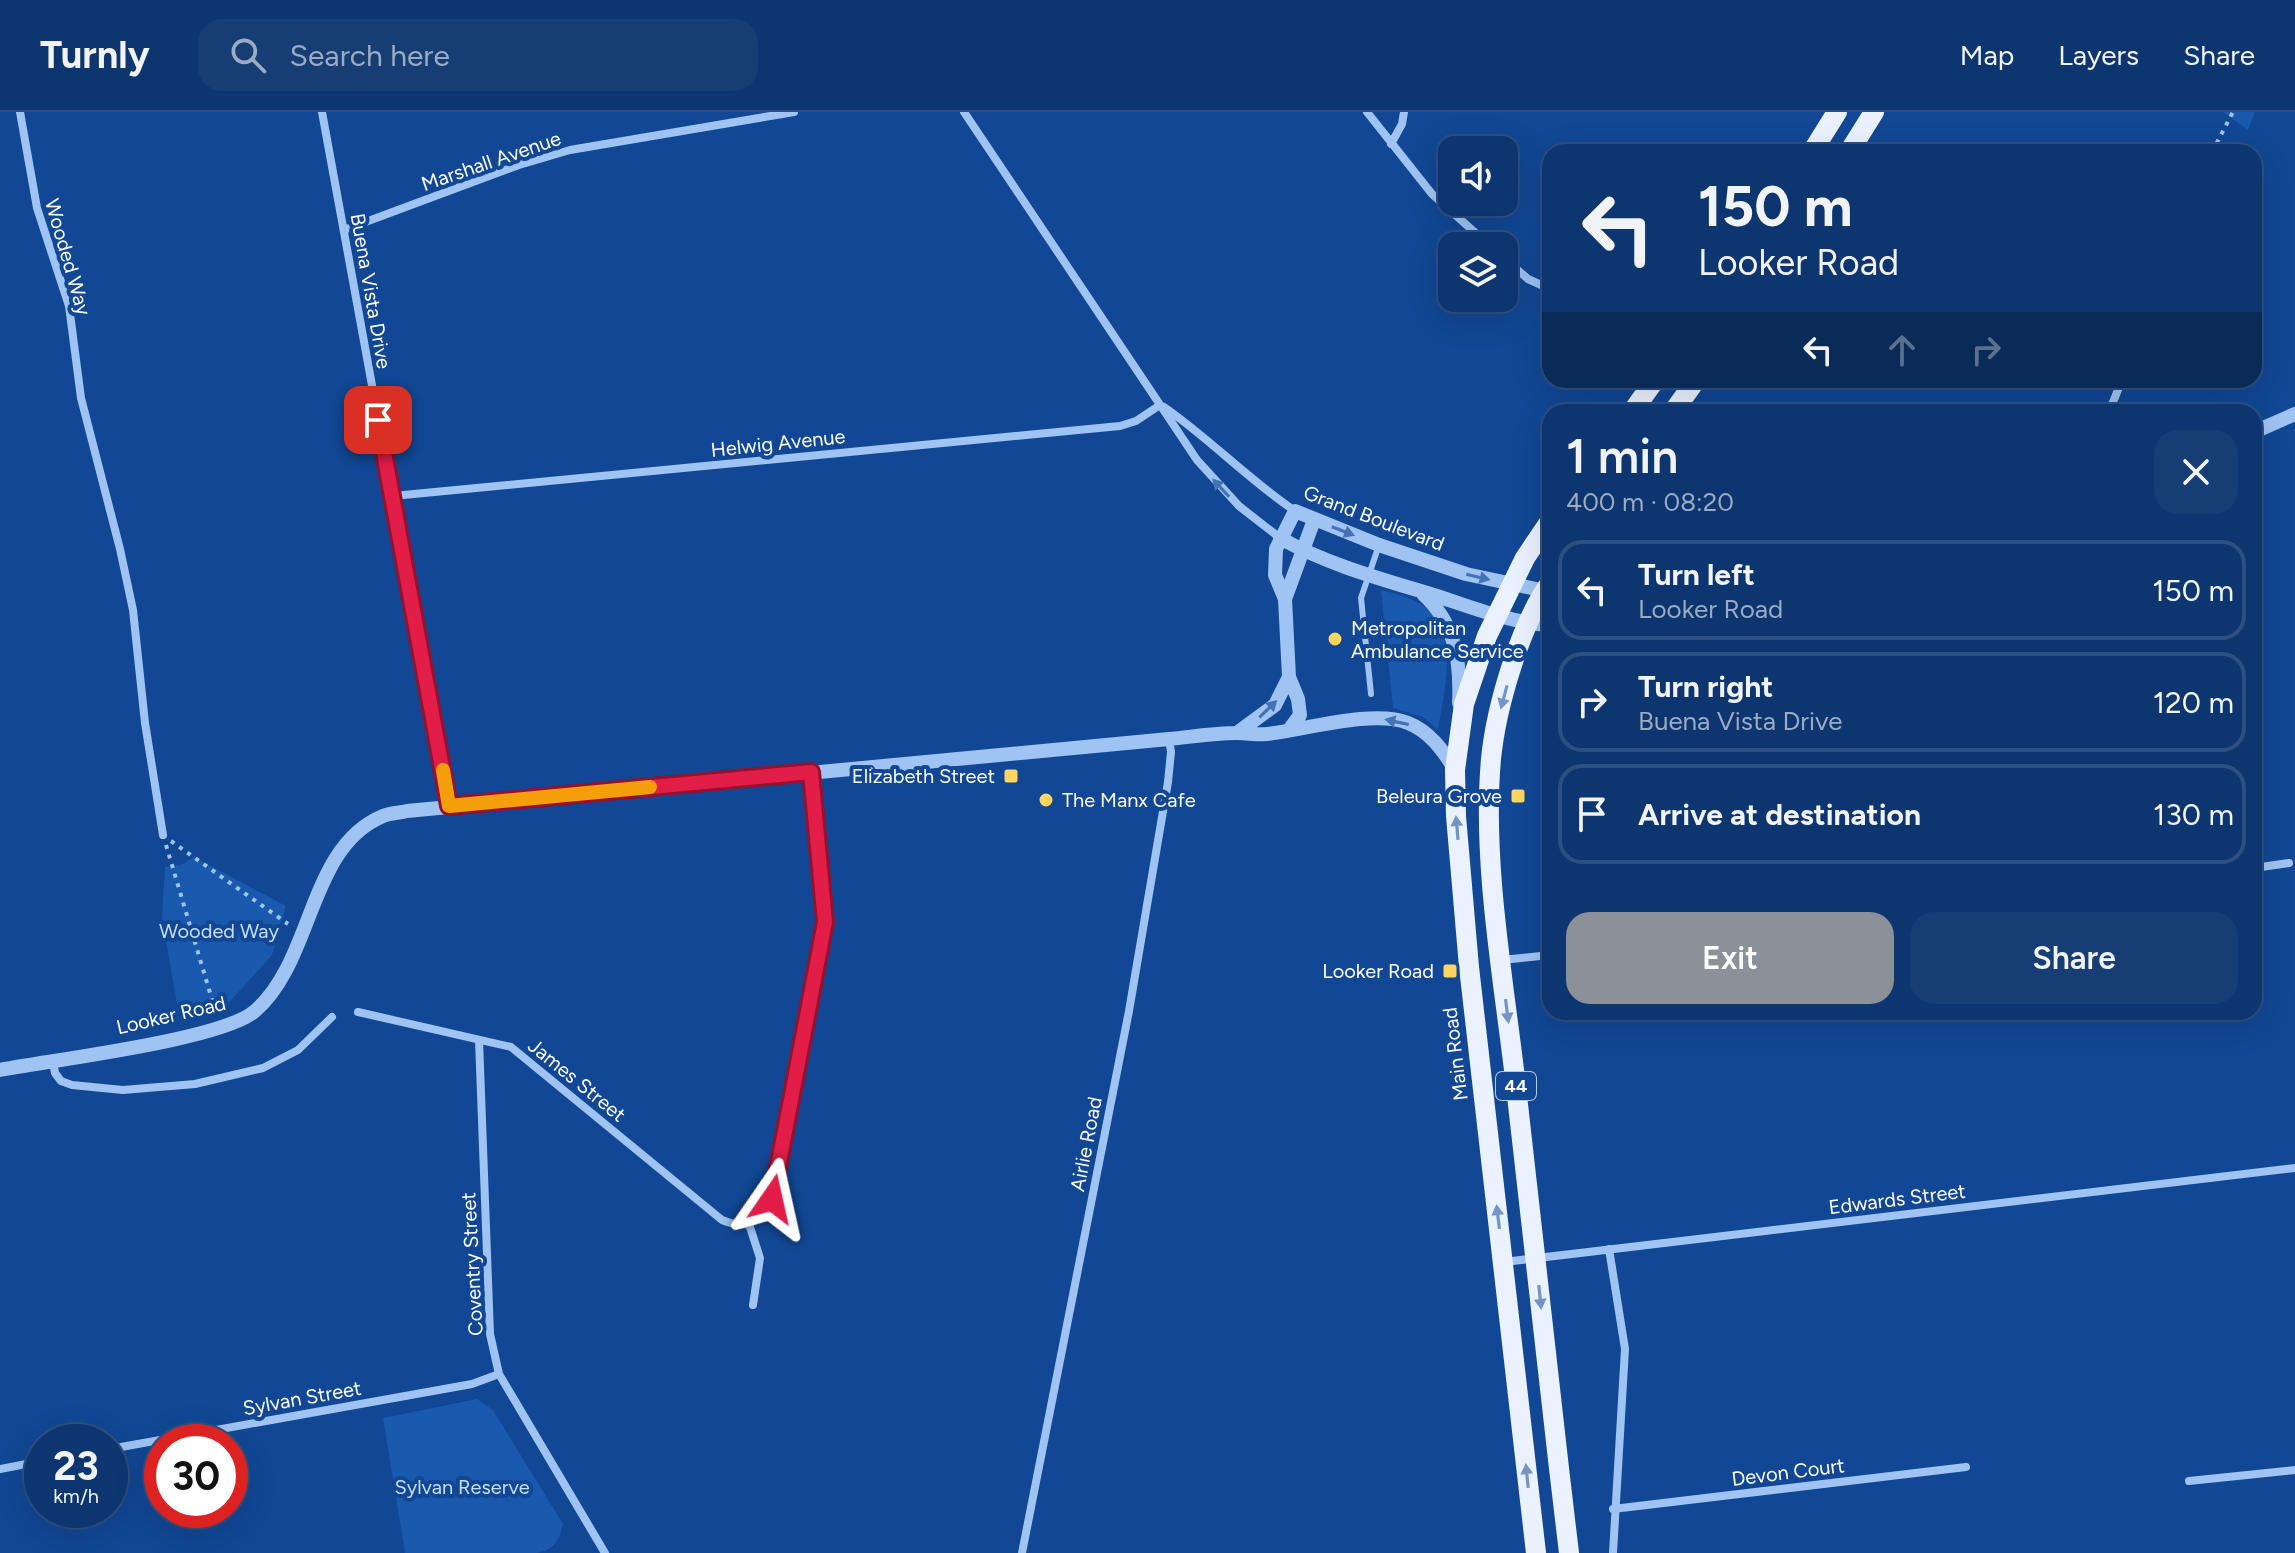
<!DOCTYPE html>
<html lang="en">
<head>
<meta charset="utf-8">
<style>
  :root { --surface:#0d356f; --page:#163d74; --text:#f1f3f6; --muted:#9aabc3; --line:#2d5082; --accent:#8c9099 }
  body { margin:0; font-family:Figtree,sans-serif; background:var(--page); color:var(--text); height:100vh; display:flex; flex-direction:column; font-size:30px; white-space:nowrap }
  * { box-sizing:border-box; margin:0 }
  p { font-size:26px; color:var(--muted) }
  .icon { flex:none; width:44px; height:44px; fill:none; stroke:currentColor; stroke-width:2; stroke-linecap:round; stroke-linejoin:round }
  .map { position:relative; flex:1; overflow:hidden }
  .drawer { position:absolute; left:1542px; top:292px; width:720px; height:616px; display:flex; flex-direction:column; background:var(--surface); border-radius:24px; box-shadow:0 8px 32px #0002,0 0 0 2px var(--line) }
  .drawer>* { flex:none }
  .top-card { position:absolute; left:1542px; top:32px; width:720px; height:244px; border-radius:24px; box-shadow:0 8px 32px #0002,0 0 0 2px var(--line); background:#0d356f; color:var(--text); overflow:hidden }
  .tools { position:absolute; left:1438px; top:24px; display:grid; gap:16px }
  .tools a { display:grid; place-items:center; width:80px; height:80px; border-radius:16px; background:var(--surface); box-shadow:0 8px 32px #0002,0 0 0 2px var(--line); font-size:40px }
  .speed { position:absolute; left:24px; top:1312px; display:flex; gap:16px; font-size:40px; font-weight:700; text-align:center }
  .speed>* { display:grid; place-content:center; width:104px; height:104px; border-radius:50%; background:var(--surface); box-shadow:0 8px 32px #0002,0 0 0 2px var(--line); line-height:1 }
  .speed small { font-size:20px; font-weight:400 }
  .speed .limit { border:12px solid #d22; background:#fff; color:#111 }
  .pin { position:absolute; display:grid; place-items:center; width:68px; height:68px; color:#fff; margin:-34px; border-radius:16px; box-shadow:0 4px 12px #0006 }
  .me { position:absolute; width:88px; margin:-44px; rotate:11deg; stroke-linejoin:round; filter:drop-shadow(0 0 6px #0008) }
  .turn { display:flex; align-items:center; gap:28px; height:168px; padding:0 24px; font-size:36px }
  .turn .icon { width:104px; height:104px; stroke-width:2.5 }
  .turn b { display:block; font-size:56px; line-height:68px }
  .lanes { display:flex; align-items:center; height:76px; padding:0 24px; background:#0003; justify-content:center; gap:40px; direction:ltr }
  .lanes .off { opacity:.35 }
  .round { display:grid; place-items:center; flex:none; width:84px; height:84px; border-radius:24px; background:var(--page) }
  .overview { display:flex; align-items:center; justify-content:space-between; height:136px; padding:0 24px }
  h1 { font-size:48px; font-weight:600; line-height:60px }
  .action { display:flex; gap:16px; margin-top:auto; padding:16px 24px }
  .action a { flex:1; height:92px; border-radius:24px; background:var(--accent); color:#fff; font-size:32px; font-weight:600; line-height:92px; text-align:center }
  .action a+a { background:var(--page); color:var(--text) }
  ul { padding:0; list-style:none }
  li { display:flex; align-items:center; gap:24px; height:100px; margin:0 16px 12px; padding:0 8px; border:4px solid var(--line); border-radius:24px }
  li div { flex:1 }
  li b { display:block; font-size:30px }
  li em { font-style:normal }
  header { display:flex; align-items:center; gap:48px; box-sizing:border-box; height:112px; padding:0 40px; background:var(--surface); border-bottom:2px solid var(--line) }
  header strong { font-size:38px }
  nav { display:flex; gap:44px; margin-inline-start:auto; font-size:28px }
  .search { width:560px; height:72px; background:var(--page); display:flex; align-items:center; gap:20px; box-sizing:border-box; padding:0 28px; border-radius:24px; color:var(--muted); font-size:30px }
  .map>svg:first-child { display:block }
  .green { fill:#1959ae }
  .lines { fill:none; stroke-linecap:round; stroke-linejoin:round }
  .path { stroke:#9fc3f3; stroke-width:4; stroke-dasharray:4 6; stroke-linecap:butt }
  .service { stroke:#9fc3f3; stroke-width:6 }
  .minor { stroke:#9fc3f3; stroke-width:8 }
  .tertiary { stroke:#9fc3f3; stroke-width:14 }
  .primary { stroke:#ebf2ff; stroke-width:20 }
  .oneway { fill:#4372b5 }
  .oneway2 { fill:#7394c4 }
  .route-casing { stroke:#92132f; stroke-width:20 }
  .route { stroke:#e11d48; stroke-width:14 }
  .slow { stroke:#f59e0b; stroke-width:14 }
  .poi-dot { fill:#ffd561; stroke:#114794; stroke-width:3 }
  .labels { text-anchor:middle; stroke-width:8; stroke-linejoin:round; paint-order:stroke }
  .shield { fill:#114794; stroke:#b8c8df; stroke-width:2 }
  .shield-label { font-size:18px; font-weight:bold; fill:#fff }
  .street-label { font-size:20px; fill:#fff; stroke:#114794 }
  .poi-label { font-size:20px; fill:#fff; stroke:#114794; text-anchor:end }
  .park-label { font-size:20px; fill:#c7defd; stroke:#114794 }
</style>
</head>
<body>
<header>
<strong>Turnly</strong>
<div class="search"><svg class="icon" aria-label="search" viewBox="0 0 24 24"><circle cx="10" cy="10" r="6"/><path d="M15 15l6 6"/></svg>Search here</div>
<nav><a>Map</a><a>Layers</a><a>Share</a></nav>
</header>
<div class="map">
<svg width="2295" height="1441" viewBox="0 0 2295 1441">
  <rect width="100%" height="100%" fill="#114794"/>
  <path class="green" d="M 2223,0 L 2255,0 L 2248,18 Z
    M 1381,478 C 1393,481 1407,484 1417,490 C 1463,516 1444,576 1438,618 L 1423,605 L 1393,596 Z
    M 194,745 L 286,794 L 272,843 L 226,894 L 179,903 L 162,806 L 165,755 L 181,753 Z
    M 477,1287 L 493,1298 L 563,1412 C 559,1429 554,1438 537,1441 L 405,1441 L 383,1306 Z"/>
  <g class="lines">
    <path class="path" d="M 2212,40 L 2233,0
      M 171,729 L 288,812
      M 166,733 L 216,901"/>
    <path class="service" d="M 1371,582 L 1361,486 L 1379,433"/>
    <path class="minor" d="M 20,0 L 37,96 L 69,194 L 81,286 L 120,437 L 133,498 L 145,611 L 163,723
      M 322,0 L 449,694
      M 964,0 L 1197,348 L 1239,394 L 1280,426
      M 1367,0 L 1432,82 L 1490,134
      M 1391,32 L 1402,12 L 1404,0
      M 344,118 L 519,53 L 570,38 L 794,0
      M 1504,146 L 1528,167 L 1550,177
      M 1164,295 C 1210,327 1249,368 1295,399
      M 2109,300 L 2122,268
      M 393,384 L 1120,314 L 1136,309 L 1160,293
      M 2254,756 L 2289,751
      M 1502,848 L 1550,843
      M 358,900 L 511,935 L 722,1108 C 749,1119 758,1110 772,1087 L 825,810 L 811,660
      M 479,928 L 490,1222 L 499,1262 L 605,1441
      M 53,949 L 55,961 L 61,969 L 72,973 L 123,978 L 195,972 L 263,956 L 298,938 L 332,905
      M 749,1112 L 760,1146 L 753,1193
      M 1609,1137 L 1625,1237 L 1613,1441
      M 1504,1150 L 2295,1056
      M 110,1337 L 472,1272 L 499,1262
      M 0,1357 L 42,1349
      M 2189,1369 L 2295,1358
      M 1613,1397 L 1966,1355
      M 1022,1441 L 1129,899 L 1168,670 L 1171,640 L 1169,627"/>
    <path class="tertiary" d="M 2254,320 L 2295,302
      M 1280,426 C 1328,453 1385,468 1437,484 C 1473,496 1511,511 1550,513
      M 1423,482 C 1455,511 1461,549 1459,591
      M 1285,487 L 1314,408
      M 1289,618 L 1300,603 L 1298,587 L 1289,565 L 1285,487 L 1275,463 L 1276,437 L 1295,399 L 1379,433 L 1466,462 L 1550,480
      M 1237,621 L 1275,593 L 1289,565
      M 0,958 C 51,948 222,928 255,899 C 314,848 308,735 383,704 C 390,701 399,701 407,699 L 1169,627 C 1191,625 1214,621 1236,621 C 1247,621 1257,623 1267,622 C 1304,618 1374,597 1408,611 C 1429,619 1443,638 1455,658"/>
    <path class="primary" d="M 1812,40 L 1837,0
      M 1849,40 L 1874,0
      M 1632,300 L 1655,268
      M 1673,300 L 1696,268
      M 1550,471 C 1520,513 1496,596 1491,647 C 1482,749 1503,864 1515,966 C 1533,1125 1550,1283 1569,1441
      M 1536,1441 L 1469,855 L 1456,704 L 1455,658 L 1464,592 L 1487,524 L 1525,446 L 1550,409"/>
  </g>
  <defs><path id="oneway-solid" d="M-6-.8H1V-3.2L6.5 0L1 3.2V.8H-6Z" transform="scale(2)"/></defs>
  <g class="oneway">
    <use href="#oneway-solid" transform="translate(1221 376) rotate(-133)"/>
    <use href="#oneway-solid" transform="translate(1343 419) rotate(21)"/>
    <use href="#oneway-solid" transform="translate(1478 465) rotate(13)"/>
    <use href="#oneway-solid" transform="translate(1268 597) rotate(-44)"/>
    <use href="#oneway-solid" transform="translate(1397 610) rotate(-168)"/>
  </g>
  <g class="oneway2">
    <use href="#oneway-solid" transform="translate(1504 585) rotate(105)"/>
    <use href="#oneway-solid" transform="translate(1457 716) rotate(-95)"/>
    <use href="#oneway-solid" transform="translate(1507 899) rotate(83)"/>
    <use href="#oneway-solid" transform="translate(1498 1105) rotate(-97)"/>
    <use href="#oneway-solid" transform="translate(1540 1185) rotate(84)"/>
    <use href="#oneway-solid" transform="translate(1527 1364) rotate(-96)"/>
  </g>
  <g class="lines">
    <defs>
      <path id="route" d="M 378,308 L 449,694 L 811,660 L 825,810 L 772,1087"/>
    </defs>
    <use href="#route" class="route-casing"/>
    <use href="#route" class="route"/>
    <path class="slow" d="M 443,658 L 449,694 L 650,675"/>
  </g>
  <g class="poi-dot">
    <circle cx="1335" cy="527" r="8"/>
    <rect x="1003" y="656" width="16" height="16" rx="4"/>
    <rect x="1510" y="676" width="16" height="16" rx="4"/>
    <circle cx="1046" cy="688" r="8"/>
    <rect x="1442" y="851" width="16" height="16" rx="4"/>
  </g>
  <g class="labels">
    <rect class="shield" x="1496" y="960" width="40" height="28" rx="6"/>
    <g class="shield-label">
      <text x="1516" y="980">44</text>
    </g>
    <g class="street-label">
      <text transform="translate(491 49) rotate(-19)" y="7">Marshall Avenue</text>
      <text transform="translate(68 145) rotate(74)" y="7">Wooded Way</text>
      <text transform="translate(371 179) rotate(80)" y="7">Buena Vista Drive</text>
      <text transform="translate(778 331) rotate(-6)" y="7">Helwig Avenue</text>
      <text transform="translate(1374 406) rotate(21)" y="7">Grand Boulevard</text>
      <text transform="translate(171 903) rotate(-13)" y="7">Looker Road</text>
      <text transform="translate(1455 942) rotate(-97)" y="7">Main Road</text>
      <text transform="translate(577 968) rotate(39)" y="7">James Street</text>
      <text transform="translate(1086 1032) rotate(-79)" y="7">Airlie Road</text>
      <text transform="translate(1897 1087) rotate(-7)" y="7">Edwards Street</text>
      <text transform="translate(472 1152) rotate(-93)" y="7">Coventry Street</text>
      <text transform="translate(302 1286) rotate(-10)" y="7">Sylvan Street</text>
      <text transform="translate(1788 1360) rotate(-7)" y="7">Devon Court</text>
    </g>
    <g class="poi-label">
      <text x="1351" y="523" text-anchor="start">Metropolitan<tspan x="1351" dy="23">Ambulance Service</tspan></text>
      <text x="995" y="671">Elizabeth Street</text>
      <text x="1502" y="691">Beleura Grove</text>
      <text x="1062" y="695" text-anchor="start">The Manx Cafe</text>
      <text x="1434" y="866">Looker Road</text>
    </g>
    <g class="park-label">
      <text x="219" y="826">Wooded Way</text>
      <text x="462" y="1382">Sylvan Reserve</text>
    </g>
  </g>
</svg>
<div class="tools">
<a><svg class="icon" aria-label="sound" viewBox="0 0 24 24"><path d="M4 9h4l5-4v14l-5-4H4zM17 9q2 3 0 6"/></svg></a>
<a><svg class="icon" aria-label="layers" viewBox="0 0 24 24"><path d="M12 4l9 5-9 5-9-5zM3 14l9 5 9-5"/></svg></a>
</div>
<div class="speed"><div>23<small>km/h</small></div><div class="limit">30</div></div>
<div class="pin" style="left:378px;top:308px;background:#d93025"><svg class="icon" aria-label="arrive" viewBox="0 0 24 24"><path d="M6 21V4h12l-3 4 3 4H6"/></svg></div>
<svg class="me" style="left:772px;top:1087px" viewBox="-20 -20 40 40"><path d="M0-17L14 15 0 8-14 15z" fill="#e11d48" stroke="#fff" stroke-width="4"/></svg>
<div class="top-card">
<div class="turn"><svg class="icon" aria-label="left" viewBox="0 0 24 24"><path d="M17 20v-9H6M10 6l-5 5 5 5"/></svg><div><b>150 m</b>Looker Road</div></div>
<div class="lanes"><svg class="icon" aria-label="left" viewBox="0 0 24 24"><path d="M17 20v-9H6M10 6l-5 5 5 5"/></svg><svg class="icon off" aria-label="ahead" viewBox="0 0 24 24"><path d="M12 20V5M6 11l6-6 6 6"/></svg><svg class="icon off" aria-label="right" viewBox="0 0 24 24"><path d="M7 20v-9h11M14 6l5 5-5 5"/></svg></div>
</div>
<section class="drawer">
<div class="overview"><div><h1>1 min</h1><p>400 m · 08:20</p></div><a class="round"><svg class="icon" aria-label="close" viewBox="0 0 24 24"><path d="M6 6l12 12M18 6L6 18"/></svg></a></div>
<ul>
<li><svg class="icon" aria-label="left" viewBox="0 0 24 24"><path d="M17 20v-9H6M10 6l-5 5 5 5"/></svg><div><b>Turn left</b><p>Looker Road</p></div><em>150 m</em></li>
<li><svg class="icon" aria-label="right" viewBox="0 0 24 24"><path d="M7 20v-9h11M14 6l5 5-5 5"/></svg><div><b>Turn right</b><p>Buena Vista Drive</p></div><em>120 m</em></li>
<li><svg class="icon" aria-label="arrive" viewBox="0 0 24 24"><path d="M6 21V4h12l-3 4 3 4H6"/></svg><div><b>Arrive at destination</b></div><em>130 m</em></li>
</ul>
<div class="action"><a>Exit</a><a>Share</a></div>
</section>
</div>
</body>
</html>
